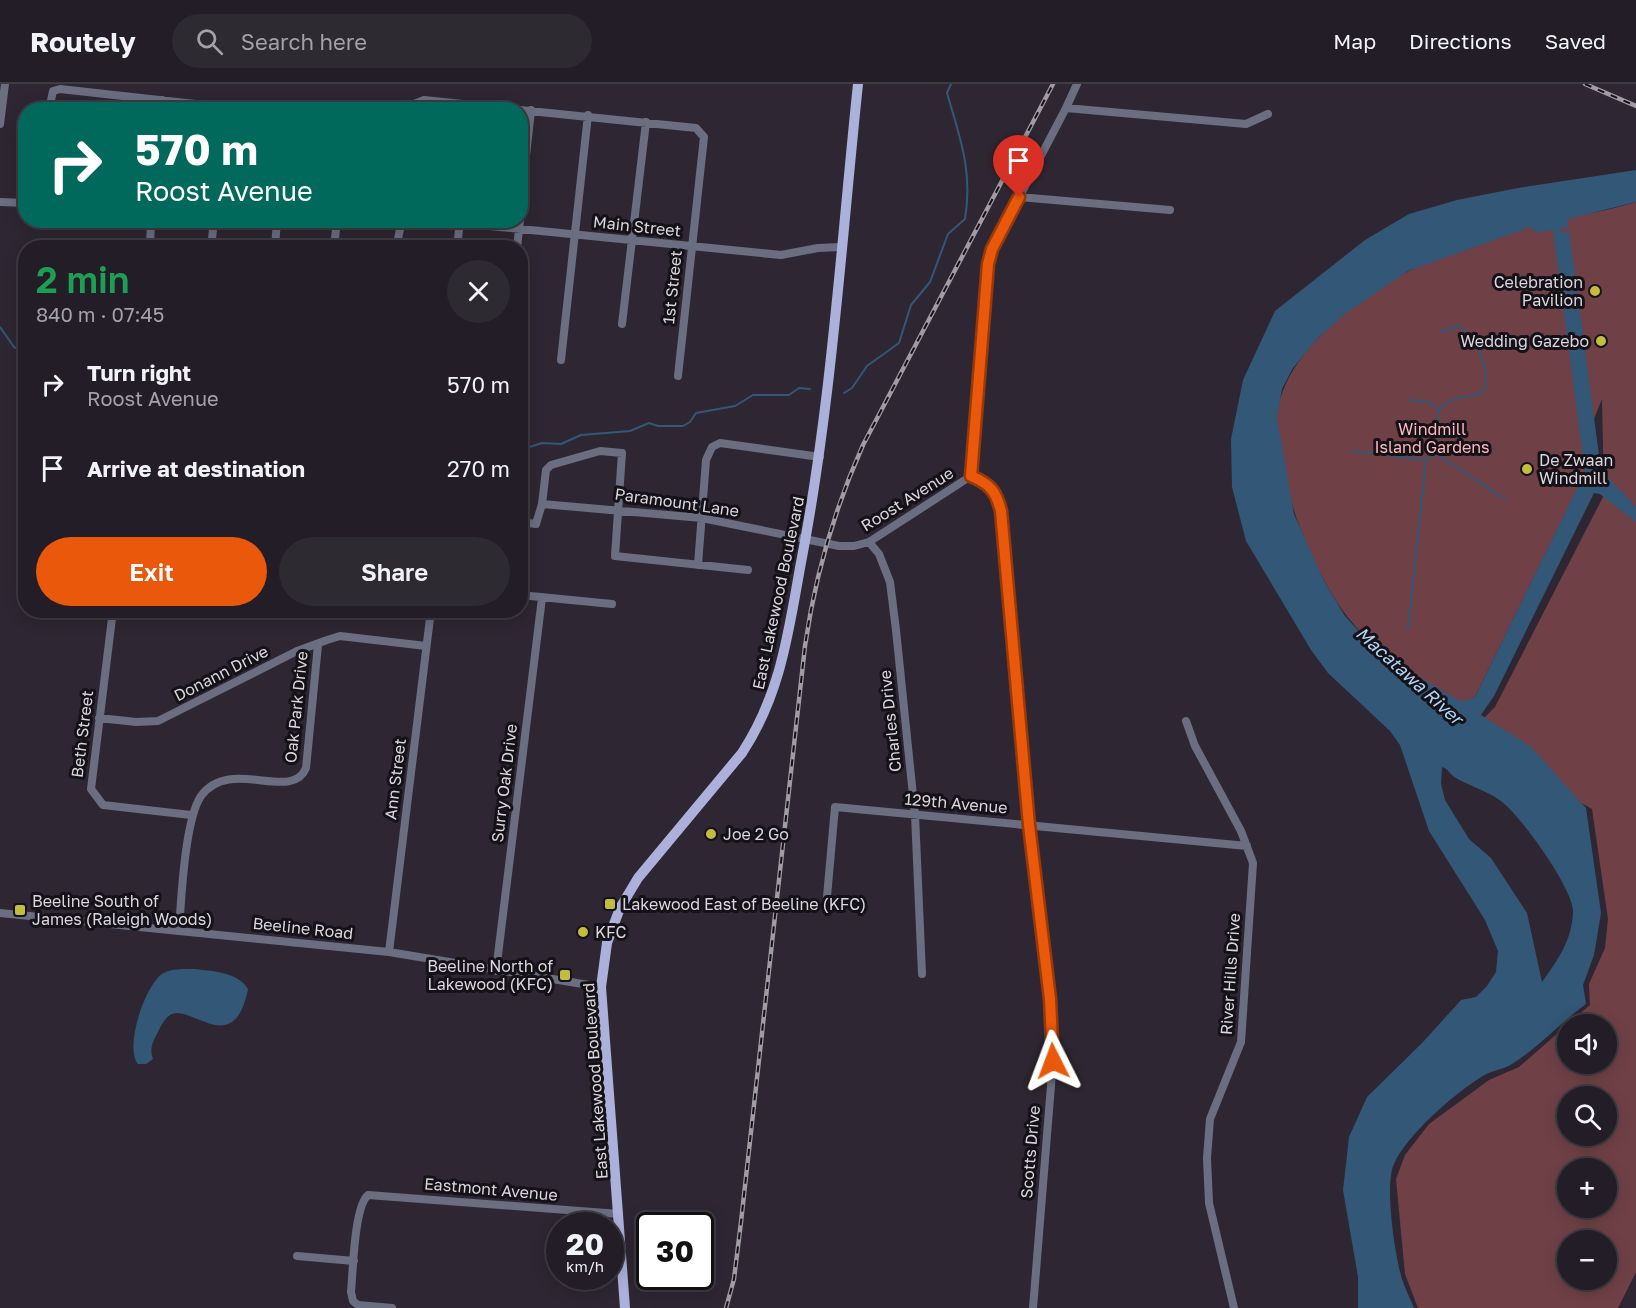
<!DOCTYPE html>
<html lang="en">
<head>
<meta charset="utf-8">
<style>
  :root { --surface:#221d26; --page:#2e2a32; --text:#f1f3f6; --muted:#a2a2a7; --line:#3f3b43; --accent:#ea580c }
  body { margin:0; font-family:"Golos Text",sans-serif; background:var(--page); color:var(--text); height:100vh; display:flex; flex-direction:column; font-size:22px; white-space:nowrap }
  * { box-sizing:border-box; margin:0 }
  p { font-size:20px; color:var(--muted) }
  .icon { flex:none; width:33px; height:33px; fill:none; stroke:currentColor; stroke-width:2; stroke-linecap:round; stroke-linejoin:round }
  .map { position:relative; flex:1; overflow:hidden }
  .panel { position:absolute; left:18px; top:156px; width:510px; height:378px; display:flex; flex-direction:column; background:var(--surface); border-radius:24px; box-shadow:0 3px 15px #0003,0 0 0 2px var(--line) }
  .panel>* { flex:none }
  .hud { position:absolute; left:18px; top:18px; width:510px; height:126px; border-radius:24px; box-shadow:0 3px 15px #0003,0 0 0 2px var(--line); background:#00695c; color:#fff; overflow:hidden }
  .fabs { position:absolute; left:1557px; top:930px; display:grid; gap:12px }
  .fabs a { display:grid; place-items:center; width:60px; height:60px; border-radius:50%; background:var(--surface); box-shadow:0 3px 15px #0003,0 0 0 2px var(--line); font-size:30px }
  .speed { position:absolute; left:546px; top:1128px; display:flex; gap:12px; font-size:30px; font-weight:700; text-align:center }
  .speed>* { display:grid; place-content:center; width:78px; height:78px; border-radius:50%; background:var(--surface); box-shadow:0 3px 15px #0003,0 0 0 2px var(--line); line-height:1 }
  .speed small { font-size:15px; font-weight:400 }
  .speed .limit { border:3px solid #111; border-radius:9px; background:#fff; color:#111 }
  .pin { position:absolute; display:grid; place-items:center; width:51px; height:51px; color:#fff; margin:-62px -26px; border-radius:50% 50% 50% 0; rotate:-45deg; box-shadow:0 0 6px #0007 }
  .pin .icon { rotate:45deg }
  .me { position:absolute; width:66px; margin:-33px; rotate:357deg; stroke-linejoin:round; filter:drop-shadow(0 0 4px #0008) }
  .turn { display:flex; align-items:center; gap:21px; height:126px; padding:0 18px; font-size:27px }
  .turn .icon { width:78px; height:78px; stroke-width:2.5 }
  .turn b { display:block; font-size:42px; line-height:51px }
  .round { display:grid; place-items:center; flex:none; width:63px; height:63px; border-radius:32px; background:var(--page) }
  .overview { display:flex; align-items:center; justify-content:space-between; height:102px; padding:0 18px }
  h1 { font-size:36px; font-weight:600; line-height:45px; color:#1e9e55 }
  .action { display:flex; gap:12px; margin-top:auto; padding:12px 18px }
  .action a { flex:1; height:69px; border-radius:36px; background:var(--accent); color:#fff; font-size:24px; font-weight:600; line-height:69px; text-align:center }
  .action a+a { background:var(--page); color:var(--text) }
  ul { padding:0; list-style:none }
  li { display:flex; align-items:center; gap:18px; height:84px; padding:0 18px }
  li div { flex:1 }
  li b { display:block; font-size:22px }
  li em { font-style:normal }
  header { display:flex; align-items:center; gap:36px; box-sizing:border-box; height:84px; padding:0 30px; background:var(--surface); border-bottom:2px solid var(--line) }
  header strong { font-size:28px }
  nav { display:flex; gap:33px; margin-inline-start:auto; font-size:21px }
  .search { width:420px; height:54px; background:var(--page); display:flex; align-items:center; gap:15px; box-sizing:border-box; padding:0 21px; border-radius:33px; color:var(--muted); font-size:22px }
  .map>svg:first-child { display:block }
  .green { fill:#6f4146; fill-rule:evenodd }
  .water { fill:#325777; fill-rule:evenodd }
  .lines { fill:none; stroke-linecap:round; stroke-linejoin:round }
  .stream { stroke:#325777; stroke-width:2 }
  .minor { stroke:#6b6e81; stroke-width:8 }
  .major { stroke:#abb1da; stroke-width:10 }
  .rail-casing { stroke:#a09ba4; stroke-width:4.5 }
  .rail { stroke:#141117; stroke-width:2; stroke-dasharray:7; stroke-linecap:butt }
  .route-casing { stroke:#983908; stroke-width:15 }
  .route { stroke:#ea580c; stroke-width:10 }
  .poi-dot { fill:#c2bd3f; stroke:#141117; stroke-width:2 }
  .labels { text-anchor:middle; stroke-width:6; stroke-linejoin:round; paint-order:stroke }
  .street-label { font-size:16px; fill:#dbd6de; stroke:#141117 }
  .poi-label { font-size:16px; fill:#dbd6de; stroke:#141117; text-anchor:start }
  .park-label { font-size:16px; fill:#fcb8be; stroke:#141117 }
  .water-label { font-size:18px; font-style:italic; fill:#b0d3f4; stroke:#141117 }
</style>
</head>
<body>
<header>
<strong>Routely</strong>
<div class="search"><svg class="icon" aria-label="search" viewBox="0 0 24 24"><circle cx="10" cy="10" r="6"/><path d="M15 15l6 6"/></svg>Search here</div>
<nav><a>Map</a><a>Directions</a><a>Saved</a></nav>
</header>
<div class="map">
<svg width="1636" height="1224" viewBox="0 0 1636 1224">
  <rect width="100%" height="100%" fill="#2e2733"/>
  <path class="green" d="M 1636,118 L 1636,1188 L 1618,1224 L 1418,1224 L 1405,1190 L 1396,1095 L 1405,1071 L 1429,1040 L 1489,996 L 1519,983 L 1567,941 L 1568,980 L 1606,980 L 1606,940 L 1568,940 L 1590,921 L 1589,900 L 1605,864 L 1608,835 L 1592,725 L 1520,685 L 1479,639 L 1495,623 L 1604,411 L 1602,315 L 1583,362 L 1585,389 L 1475,613 L 1462,619 C 1386,574 1349,554 1311,470 C 1303,450 1294,432 1290,411 C 1286,389 1274,351 1277,330 C 1286,268 1354,217 1407,188 C 1429,176 1456,170 1479,161 C 1496,155 1513,147 1530,142 C 1565,133 1601,129 1636,118 ZM 1568,1012 L 1606,1012 L 1606,1052 L 1568,1052 ZM 1568,1084 L 1606,1084 L 1606,1124 L 1568,1124 ZM 1568,1156 L 1606,1156 L 1606,1196 L 1568,1196 Z"/>
  <path class="water" d="M 1636,86 L 1636,118 L 1568,135 L 1568,143 L 1560,145 L 1561,149 L 1569,147 L 1601,386 L 1636,423 L 1636,438 L 1600,410 L 1594,409 L 1494,612 L 1481,631 L 1530,662 L 1586,724 L 1601,829 L 1594,871 L 1583,901 L 1586,920 C 1561,938 1539,963 1512,980 C 1503,986 1492,986 1483,992 C 1456,1008 1400,1056 1392,1086 C 1386,1109 1395,1172 1402,1195 C 1405,1205 1410,1214 1414,1224 L 1358,1224 L 1358,1193 L 1343,1106 L 1349,1053 L 1367,1013 L 1423,958 L 1461,916 L 1476,913 L 1487,902 L 1496,888 L 1498,867 L 1485,836 L 1429,747 L 1400,661 L 1390,647 L 1328,589 L 1311,566 L 1246,457 L 1232,403 L 1231,355 L 1243,296 L 1275,227 L 1365,156 L 1409,130 L 1457,116 L 1518,104 ZM 1530,143 L 1537,149 L 1548,146 L 1553,147 L 1585,388 L 1475,613 L 1462,618 L 1397,580 L 1365,554 L 1345,532 L 1324,497 L 1294,430 L 1277,333 L 1282,305 L 1293,284 L 1318,254 L 1345,230 L 1408,187 ZM 1442,683 C 1449,685 1450,691 1456,694 C 1470,702 1487,707 1501,717 C 1520,731 1574,805 1573,828 C 1572,856 1558,876 1542,898 L 1527,829 L 1491,774 L 1469,755 L 1445,716 L 1441,700 Z
    M 194,885 C 212,887 238,888 248,905 C 234,975 192,921 172,930 C 165,933 161,942 158,948 C 153,957 149,965 153,975 L 146,980 L 138,980 C 124,963 145,902 162,890 C 172,884 184,885 194,885 Z"/>
  <g class="lines">
    <path class="stream" d="M 0,243 L 14,263 L 26,269
      M 844,309 L 852,304 L 867,282 L 899,259 L 911,221 L 930,198 L 948,150 L 965,135 C 973,87 960,54 947,9 L 951,0
      M 1410,316 L 1429,318 L 1439,326
      M 520,366 L 542,359 L 561,360 L 581,351 L 630,347 L 649,339 L 658,342 L 683,342 L 690,338 L 696,329 L 735,322 L 753,311 L 789,311 L 799,304 L 810,305
      M 1352,367 L 1426,376
      M 1435,368 L 1439,326 C 1462,299 1500,330 1481,272 C 1477,262 1468,246 1458,242 L 1440,248
      M 1408,545 L 1426,376 L 1435,369 L 1505,415"/>
    <path class="minor" d="M 1066,24 L 1077,0
      M 49,26 L 53,7 L 60,5 L 249,26
      M 161,26 L 162,16
      M 413,26 L 414,20 L 424,16 L 519,26
      M 520,26 L 696,44 L 704,53 L 678,292
      M 0,40 L 5,0
      M 1019,113 L 1170,126
      M 0,118 L 26,119
      M 520,127 L 531,26
      M 430,136 L 781,171 L 818,164 L 841,163
      M 150,164 L 151,136
      M 211,164 L 214,136
      M 275,164 L 277,136
      M 334,164 L 337,136
      M 396,164 L 402,136
      M 457,164 L 460,136
      M 517,164 L 520,136
      M 622,240 L 646,38
      M 561,276 L 588,31
      M 971,392 C 990,400 996,407 1001,427 L 1029,741 L 1050,915 L 1053,977 L 1033,1224
      M 542,420 L 702,434 L 839,462 L 854,462 L 869,458 L 971,392 L 988,180 L 992,165 L 1066,24 L 1246,40 L 1268,30
      M 520,438 L 536,440 L 542,420 L 546,386 L 551,381 L 600,367 L 622,369 L 615,472 L 748,486
      M 869,458 L 879,470 L 890,498 L 896,546 L 915,731 L 922,890
      M 698,481 L 706,376 L 712,363 L 720,359 L 820,373
      M 520,511 L 612,520
      M 113,526 L 91,705 L 103,721 L 191,731
      M 99,634 L 136,638 L 158,637 L 297,567 L 327,556 L 340,552 L 426,562
      M 1186,637 L 1195,662 L 1241,747 L 1253,779 L 1241,958 L 1210,1035 L 1207,1074 L 1209,1119 L 1234,1224
      M 826,824 L 835,723 L 1247,762
      M 0,829 L 389,868 L 601,903
      M 179,847 C 181,816 185,735 201,712 C 230,672 292,719 306,684 L 318,561
      M 389,868 L 431,526
      M 496,887 L 542,514
      M 297,1172 L 354,1177
      M 392,1224 L 358,1221 L 353,1217 L 351,1208 C 353,1188 354,1123 368,1111 L 619,1130"/>
    <path class="major" d="M 625,1224 L 601,903 L 607,859 L 620,824 L 638,794 L 742,669 C 780,611 788,551 800,484 C 831,325 841,162 858,0"/>
    <defs>
      <path id="rail" d="M 1585,0 L 1636,22
        M 726,1224 L 734,1195 L 741,1138 L 805,562 C 815,492 834,426 863,361 L 1053,0"/>
    </defs>
    <use href="#rail" class="rail-casing"/>
    <use href="#rail" class="rail"/>
  </g>
  <g class="lines">
    <defs>
      <path id="route" d="M 1019,113 L 992,165 L 988,180 L 971,392 C 990,400 996,407 1001,427 L 1029,741 L 1050,915 L 1053,977"/>
    </defs>
    <use href="#route" class="route-casing"/>
    <use href="#route" class="route"/>
  </g>
  <g class="poi-dot">
    <circle cx="1595" cy="207" r="6"/>
    <circle cx="1601" cy="257" r="6"/>
    <circle cx="1527" cy="385" r="6"/>
    <circle cx="711" cy="750" r="6"/>
    <rect x="604" y="814" width="12" height="12" rx="3"/>
    <rect x="14" y="820" width="12" height="12" rx="3"/>
    <circle cx="583" cy="848" r="6"/>
    <rect x="559" y="885" width="12" height="12" rx="3"/>
  </g>
  <g class="labels">
    <g class="street-label">
      <text transform="translate(637 142) rotate(6)" y="6">Main Street</text>
      <text transform="translate(672 203) rotate(-84)" y="6">1st Street</text>
      <text transform="translate(907 415) rotate(-32)" y="6">Roost Avenue</text>
      <text transform="translate(677 418) rotate(8)" y="6">Paramount Lane</text>
      <text transform="translate(778 509) rotate(-78)" y="6">East Lakewood Boulevard</text>
      <text transform="translate(221 589) rotate(-27)" y="6">Donann Drive</text>
      <text transform="translate(296 623) rotate(-84)" y="6">Oak Park Drive</text>
      <text transform="translate(890 637) rotate(-96)" y="6">Charles Drive</text>
      <text transform="translate(82 650) rotate(-83)" y="6">Beth Street</text>
      <text transform="translate(395 695) rotate(-83)" y="6">Ann Street</text>
      <text transform="translate(504 699) rotate(-83)" y="6">Surry Oak Drive</text>
      <text transform="translate(956 719) rotate(5)" y="6">129th Avenue</text>
      <text transform="translate(303 844) rotate(6)" y="6">Beeline Road</text>
      <text transform="translate(1230 890) rotate(-86)" y="6">River Hills Drive</text>
      <text transform="translate(595 997) rotate(-94)" y="6">East Lakewood Boulevard</text>
      <text transform="translate(1030 1068) rotate(-85)" y="6">Scotts Drive</text>
      <text transform="translate(491 1105) rotate(5)" y="6">Eastmont Avenue</text>
    </g>
    <g class="poi-label">
      <text x="1583" y="204" text-anchor="end">Celebration<tspan x="1583" dy="18">Pavilion</tspan></text>
      <text x="1589" y="263" text-anchor="end">Wedding Gazebo</text>
      <text x="1539" y="382">De Zwaan<tspan x="1539" dy="18">Windmill</tspan></text>
      <text x="723" y="756">Joe 2 Go</text>
      <text x="32" y="823">Beeline South of<tspan x="32" dy="18">James (Raleigh Woods)</tspan></text>
      <text x="622" y="826">Lakewood East of Beeline (KFC)</text>
      <text x="595" y="854">KFC</text>
      <text x="553" y="888" text-anchor="end">Beeline North of<tspan x="553" dy="18">Lakewood (KFC)</tspan></text>
    </g>
    <g class="park-label">
      <text x="1432" y="351">Windmill<tspan x="1432" dy="18">Island Gardens</tspan></text>
    </g>
    <g class="water-label">
      <text transform="translate(1409 592) rotate(42)" y="6">Macatawa River</text>
    </g>
  </g>
</svg>
<div class="fabs">
<a><svg class="icon" aria-label="sound" viewBox="0 0 24 24"><path d="M4 9h4l5-4v14l-5-4H4zM17 9q2 3 0 6"/></svg></a>
<a><svg class="icon" aria-label="search" viewBox="0 0 24 24"><circle cx="10" cy="10" r="6"/><path d="M15 15l6 6"/></svg></a>
<a>+</a>
<a>−</a>
</div>
<div class="speed"><div>20<small>km/h</small></div><div class="limit">30</div></div>
<div class="pin" style="left:1019px;top:113px;background:#d93025"><svg class="icon" aria-label="arrive" viewBox="0 0 24 24"><path d="M6 21V4h12l-3 4 3 4H6"/></svg></div>
<svg class="me" style="left:1053px;top:977px" viewBox="-20 -20 40 40"><path d="M0-17L14 15 0 8-14 15z" fill="#ea580c" stroke="#fff" stroke-width="4"/></svg>
<div class="hud">
<div class="turn"><svg class="icon" aria-label="right" viewBox="0 0 24 24"><path d="M7 20v-9h11M14 6l5 5-5 5"/></svg><div><b>570 m</b>Roost Avenue</div></div>
</div>
<section class="panel">
<div class="overview"><div><h1>2 min</h1><p>840 m · 07:45</p></div><a class="round"><svg class="icon" aria-label="close" viewBox="0 0 24 24"><path d="M6 6l12 12M18 6L6 18"/></svg></a></div>
<ul>
<li><svg class="icon" aria-label="right" viewBox="0 0 24 24"><path d="M7 20v-9h11M14 6l5 5-5 5"/></svg><div><b>Turn right</b><p>Roost Avenue</p></div><em>570 m</em></li>
<li><svg class="icon" aria-label="arrive" viewBox="0 0 24 24"><path d="M6 21V4h12l-3 4 3 4H6"/></svg><div><b>Arrive at destination</b></div><em>270 m</em></li>
</ul>
<div class="action"><a>Exit</a><a>Share</a></div>
</section>
</div>
</body>
</html>
